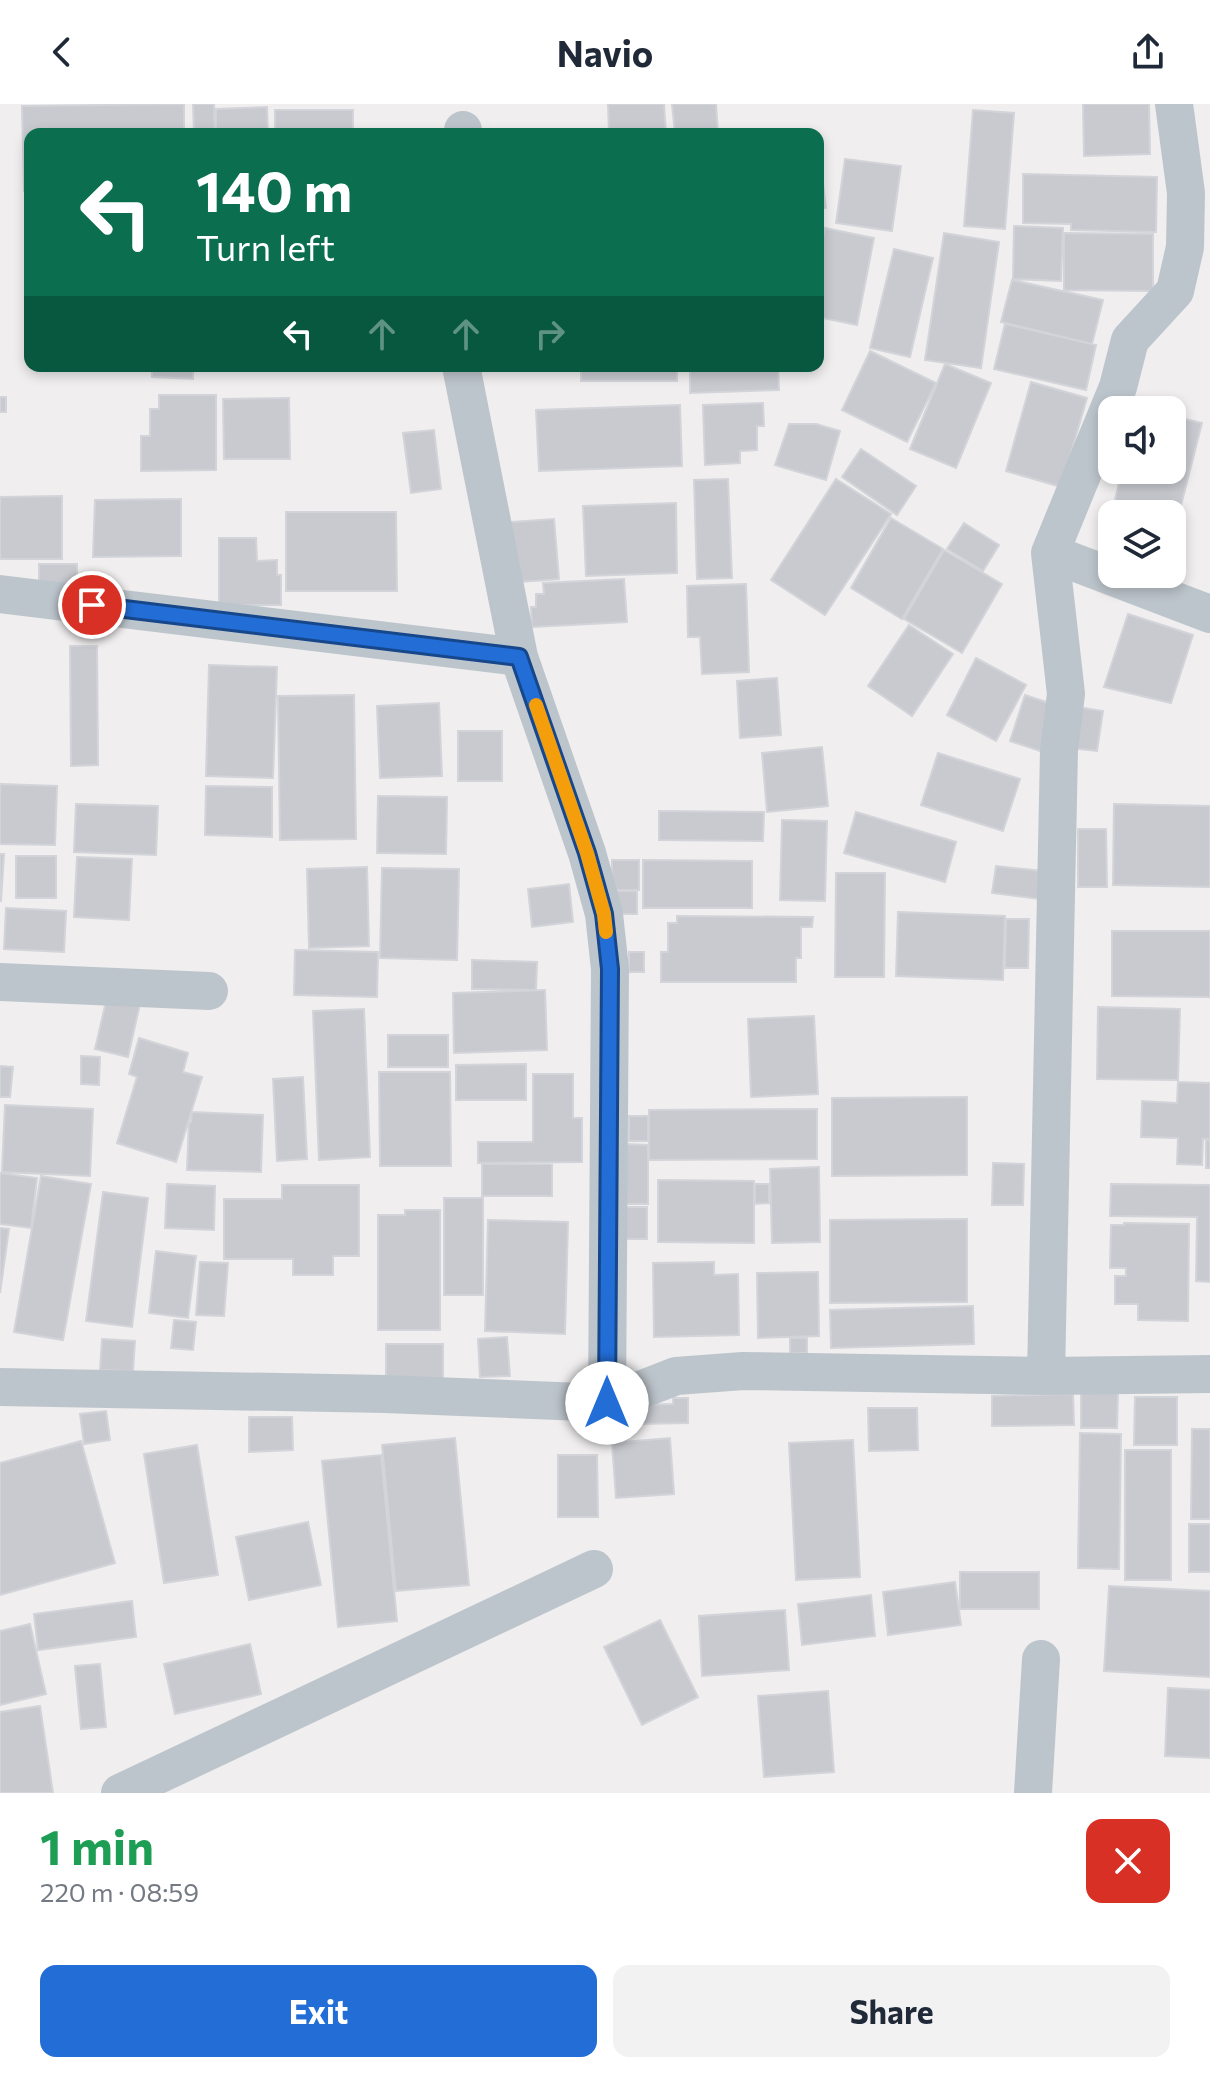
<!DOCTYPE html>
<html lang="en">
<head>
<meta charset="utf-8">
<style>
  :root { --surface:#fff; --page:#f2f2f3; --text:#1f2937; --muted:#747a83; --accent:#226dd6 }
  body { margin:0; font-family:Commissioner,sans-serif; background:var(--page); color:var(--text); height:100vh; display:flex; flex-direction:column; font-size:30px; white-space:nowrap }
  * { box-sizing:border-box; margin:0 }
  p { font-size:26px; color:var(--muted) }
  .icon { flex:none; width:44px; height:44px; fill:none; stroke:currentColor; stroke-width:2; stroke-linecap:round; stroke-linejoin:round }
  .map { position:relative; height:1689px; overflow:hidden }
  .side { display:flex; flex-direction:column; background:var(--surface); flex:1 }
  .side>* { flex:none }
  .hud { position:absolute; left:24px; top:24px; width:800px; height:244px; border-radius:16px; box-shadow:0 4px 12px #0003; background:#0b6e4f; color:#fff; overflow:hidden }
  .controls { position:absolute; left:1098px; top:292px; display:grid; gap:16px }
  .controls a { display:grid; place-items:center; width:88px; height:88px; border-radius:16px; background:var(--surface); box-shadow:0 4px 12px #0003; font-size:40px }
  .pin { position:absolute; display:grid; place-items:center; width:68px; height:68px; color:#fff; margin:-34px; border:4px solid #fff; border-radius:50%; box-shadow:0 2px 8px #0007 }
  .me { position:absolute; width:88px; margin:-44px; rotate:0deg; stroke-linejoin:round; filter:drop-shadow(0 0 6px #0008) }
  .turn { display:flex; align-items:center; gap:28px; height:168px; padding:0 40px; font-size:36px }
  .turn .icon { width:104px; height:104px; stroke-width:2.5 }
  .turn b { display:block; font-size:56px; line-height:68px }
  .lanes { display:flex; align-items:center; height:76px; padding:0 40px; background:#0003; justify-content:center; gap:40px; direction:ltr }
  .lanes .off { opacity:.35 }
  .round { display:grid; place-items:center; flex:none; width:84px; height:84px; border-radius:16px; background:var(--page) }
  .headline { display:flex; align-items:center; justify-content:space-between; height:136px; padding:0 40px }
  h1 { font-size:48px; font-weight:700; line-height:60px; color:#1e9e55 }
  .action { display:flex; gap:16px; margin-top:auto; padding:16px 40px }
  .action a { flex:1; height:92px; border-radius:16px; background:var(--accent); color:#fff; font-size:32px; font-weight:700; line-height:92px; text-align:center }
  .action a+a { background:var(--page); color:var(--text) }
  header { display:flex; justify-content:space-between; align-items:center; height:104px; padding:0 40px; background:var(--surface); font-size:36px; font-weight:700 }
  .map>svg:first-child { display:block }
  .building { fill:#c8cad0; stroke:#d2d4d9; stroke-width:2 }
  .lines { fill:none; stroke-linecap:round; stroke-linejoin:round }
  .minor { stroke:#bdc5cc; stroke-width:38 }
  .route-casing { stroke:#16478b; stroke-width:20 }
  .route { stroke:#226dd6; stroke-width:14 }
  .slow { stroke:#f59e0b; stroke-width:14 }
</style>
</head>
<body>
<header><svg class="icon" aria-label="back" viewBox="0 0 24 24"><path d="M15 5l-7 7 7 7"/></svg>Navio<svg class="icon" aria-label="share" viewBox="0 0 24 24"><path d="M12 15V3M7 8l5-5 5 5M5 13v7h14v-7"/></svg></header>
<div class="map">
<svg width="1210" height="1689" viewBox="0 0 1210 1689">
  <rect width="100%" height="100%" fill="#f0eeee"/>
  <path class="building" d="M 184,0 L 184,30 L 30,30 L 30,87 L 24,87 L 22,2 Z
    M 193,0 L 214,0 L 215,30 L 194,30 Z
    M 608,0 L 664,0 L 666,30 L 609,30 Z
    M 672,0 L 716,0 L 718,30 L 675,30 Z
    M 1083,0 L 1149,0 L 1150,50 L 1084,52 Z
    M 267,3 L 268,30 L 216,30 L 216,5 Z
    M 275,6 L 353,6 L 353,30 L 275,30 Z
    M 973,6 L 1014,9 L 1005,125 L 964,122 Z
    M 818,40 L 826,104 L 818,105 Z
    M 845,55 L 901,62 L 892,127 L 836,119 Z
    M 1023,70 L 1157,73 L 1156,128 L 1071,126 L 1071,120 L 1023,119 Z
    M 1014,122 L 1063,124 L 1061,177 L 1013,175 Z
    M 825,124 L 874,134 L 857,221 L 818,213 L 818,158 Z
    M 944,129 L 999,138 L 981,264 L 925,256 Z
    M 1064,129 L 1153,130 L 1153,187 L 1064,186 Z
    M 894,145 L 933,154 L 910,253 L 870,244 Z
    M 1012,176 L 1103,196 L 1092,240 L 1001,218 Z
    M 1005,220 L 1096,241 L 1086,286 L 994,265 Z
    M 870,247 L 936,279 L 907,338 L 842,306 Z
    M 945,260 L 991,279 L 956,364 L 910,345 Z
    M 152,262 L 193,262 L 193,275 L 152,273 Z
    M 581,262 L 677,262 L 677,277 L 581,277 Z
    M 690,262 L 778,262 L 779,286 L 690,289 Z
    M 1031,278 L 1087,294 L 1061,383 L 1006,367 Z
    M 159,291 L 216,291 L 216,366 L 141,367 L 141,332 L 150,332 L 150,305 L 159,305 Z
    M 0,293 L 6,293 L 6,308 L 0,308 Z
    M 289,294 L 290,355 L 224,355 L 223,295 Z
    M 763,299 L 764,322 L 757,322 L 757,346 L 740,347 L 740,359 L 705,361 L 703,301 Z
    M 680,301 L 682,362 L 539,367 L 536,306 Z
    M 1172,312 L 1202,319 L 1174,429 L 1172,428 L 1172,410 L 1112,410 L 1111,413 L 1122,366 L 1172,366 Z
    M 789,320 L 816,320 L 840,327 L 826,376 L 775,361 Z
    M 434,326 L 441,385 L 411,389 L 403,329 Z
    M 861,345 L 916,382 L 897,411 L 842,373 Z
    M 728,375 L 732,474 L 697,475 L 694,376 Z
    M 836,375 L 891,410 L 825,511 L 771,476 Z
    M 62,392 L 62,455 L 0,455 L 0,393 Z
    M 181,395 L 181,452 L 93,453 L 95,396 Z
    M 676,399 L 677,469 L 586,472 L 583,402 Z
    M 286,408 L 396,408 L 397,487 L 286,487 Z
    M 891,414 L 943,445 L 902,515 L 851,484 Z
    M 554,415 L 559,475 L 504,479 L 499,419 Z
    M 964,419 L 999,441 L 983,467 L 947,445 Z
    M 219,434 L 256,434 L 257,457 L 277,456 L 277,471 L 281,471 L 281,501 L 219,501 Z
    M 944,446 L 1002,480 L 962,549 L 904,515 Z
    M 39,460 L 77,460 L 77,489 L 39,489 Z
    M 624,475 L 627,518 L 532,523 L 531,503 L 536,503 L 536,490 L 544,490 L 543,479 Z
    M 746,480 L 749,568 L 702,570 L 700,533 L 688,533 L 687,482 Z
    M 1128,510 L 1193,531 L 1171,599 L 1104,583 Z
    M 909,521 L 953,550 L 912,612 L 868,582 Z
    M 70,542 L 97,542 L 98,661 L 71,662 Z
    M 976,554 L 1026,581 L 996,637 L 947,611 Z
    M 209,561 L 277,563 L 273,674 L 206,672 Z
    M 777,574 L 781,631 L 740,634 L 737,577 Z
    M 354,591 L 356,735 L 280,736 L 278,592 Z
    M 1025,591 L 1055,601 L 1040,647 L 1010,637 Z
    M 439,599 L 442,672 L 380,674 L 377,602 Z
    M 1077,603 L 1103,607 L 1097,647 L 1071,644 Z
    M 458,627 L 502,627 L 502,677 L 458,677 Z
    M 822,643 L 828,702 L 767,708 L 762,649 Z
    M 938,649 L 1020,675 L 1003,727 L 921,701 Z
    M 0,680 L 57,682 L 55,741 L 0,740 Z
    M 206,682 L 272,683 L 272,733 L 205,731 Z
    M 378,692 L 447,693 L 446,750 L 377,749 Z
    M 76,700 L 158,702 L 156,751 L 74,748 Z
    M 1114,700 L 1210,702 L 1210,783 L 1113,781 Z
    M 659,707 L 764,708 L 763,737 L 659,736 Z
    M 856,708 L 956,738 L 945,778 L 844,749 Z
    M 782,716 L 827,717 L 825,797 L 780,796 Z
    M 1078,725 L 1106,725 L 1107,783 L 1078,783 Z
    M 0,750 L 4,750 L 1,797 L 0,797 Z
    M 16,752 L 56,752 L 56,794 L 16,794 Z
    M 77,753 L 132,755 L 129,816 L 74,813 Z
    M 612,756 L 639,756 L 639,786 L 612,786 Z
    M 643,756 L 752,757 L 752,804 L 643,804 Z
    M 996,762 L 1042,767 L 1039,795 L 992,789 Z
    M 367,763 L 369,842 L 309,844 L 307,765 Z
    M 382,764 L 459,765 L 457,856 L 380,854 Z
    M 836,769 L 885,769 L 884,873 L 835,873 Z
    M 569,780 L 573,818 L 532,823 L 528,785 Z
    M 611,787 L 637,787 L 637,810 L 611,810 Z
    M 6,804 L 66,807 L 64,848 L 4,845 Z
    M 898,808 L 1005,812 L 1003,876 L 896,872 Z
    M 677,812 L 813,813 L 812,823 L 801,823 L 801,854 L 796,854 L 796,878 L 661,878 L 661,848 L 668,848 L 668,819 L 677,819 Z
    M 1006,815 L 1029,815 L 1028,864 L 1005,864 Z
    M 1112,827 L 1210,827 L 1210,893 L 1112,892 Z
    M 295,846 L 378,848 L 377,893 L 294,891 Z
    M 629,848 L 644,848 L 644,868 L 629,868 Z
    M 472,856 L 537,858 L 536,886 L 472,885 Z
    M 545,886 L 547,946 L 454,949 L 453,889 Z
    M 107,893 L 140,900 L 128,953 L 95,945 Z
    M 1098,903 L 1180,905 L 1178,976 L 1097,975 Z
    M 364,905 L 370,1053 L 319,1056 L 313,907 Z
    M 814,912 L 818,990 L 751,993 L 748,915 Z
    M 388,931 L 448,931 L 448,963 L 388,963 Z
    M 139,934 L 188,949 L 183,968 L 202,973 L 176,1058 L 117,1039 L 137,973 L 129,970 Z
    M 81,952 L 100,953 L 99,981 L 81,980 Z
    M 526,960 L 526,996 L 456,996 L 456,961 Z
    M 0,962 L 13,963 L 10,993 L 0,993 Z
    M 379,968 L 450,968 L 451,1062 L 380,1062 Z
    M 533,970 L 573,970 L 573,1014 L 582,1014 L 582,1058 L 478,1059 L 478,1038 L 533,1038 Z
    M 303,973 L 307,1055 L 277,1057 L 273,975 Z
    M 1178,978 L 1210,979 L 1210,1035 L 1203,1035 L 1202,1061 L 1177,1060 L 1178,1034 L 1141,1033 L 1142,997 L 1177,999 Z
    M 967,993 L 967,1071 L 832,1072 L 832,994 Z
    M 5,1001 L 93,1005 L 90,1072 L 2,1068 Z
    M 817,1005 L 817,1055 L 649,1056 L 649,1006 Z
    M 192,1008 L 263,1011 L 261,1068 L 187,1066 L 189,1018 L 191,1018 Z
    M 629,1012 L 648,1012 L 648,1037 L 629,1037 Z
    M 1206,1036 L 1210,1036 L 1210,1064 L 1206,1064 Z
    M 623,1040 L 648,1041 L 648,1100 L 622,1100 Z
    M 993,1059 L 1024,1060 L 1023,1101 L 992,1101 Z
    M 482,1060 L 552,1060 L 552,1092 L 482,1092 Z
    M 819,1063 L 820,1138 L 772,1139 L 770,1065 Z
    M 0,1069 L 37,1074 L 31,1124 L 0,1120 Z
    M 41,1072 L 91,1080 L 63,1236 L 14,1228 Z
    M 658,1076 L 754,1077 L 754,1139 L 658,1138 Z
    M 167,1080 L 215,1082 L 214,1126 L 165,1124 Z
    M 755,1080 L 769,1080 L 769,1099 L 755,1100 Z
    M 1111,1080 L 1210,1081 L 1210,1178 L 1196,1177 L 1197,1113 L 1110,1112 Z
    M 282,1081 L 359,1081 L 359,1152 L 333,1152 L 333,1171 L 293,1171 L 293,1155 L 224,1155 L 224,1095 L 282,1095 Z
    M 103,1088 L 148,1094 L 132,1223 L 86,1217 Z
    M 444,1094 L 483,1094 L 483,1191 L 444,1191 Z
    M 622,1103 L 647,1103 L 647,1135 L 622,1135 Z
    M 405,1106 L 440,1106 L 440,1226 L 378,1226 L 378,1111 L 405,1111 Z
    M 967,1115 L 967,1198 L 830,1199 L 830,1116 Z
    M 488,1116 L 568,1118 L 565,1230 L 485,1227 Z
    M 1124,1119 L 1189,1120 L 1188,1217 L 1138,1216 L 1138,1200 L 1115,1200 L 1115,1172 L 1126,1172 L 1126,1164 L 1110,1164 L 1111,1121 L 1124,1121 Z
    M 0,1124 L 9,1125 L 0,1189 Z
    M 156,1147 L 196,1152 L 188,1214 L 149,1209 Z
    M 200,1158 L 228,1159 L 224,1212 L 196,1211 Z
    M 714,1158 L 714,1171 L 738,1170 L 739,1231 L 654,1233 L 653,1159 Z
    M 818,1168 L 819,1232 L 758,1234 L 757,1169 Z
    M 973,1202 L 974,1240 L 831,1244 L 830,1206 Z
    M 174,1216 L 196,1218 L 193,1246 L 171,1244 Z
    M 507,1233 L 510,1272 L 480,1273 L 478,1235 Z
    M 790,1234 L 807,1234 L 807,1249 L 790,1249 Z
    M 102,1235 L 135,1237 L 133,1267 L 100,1266 Z
    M 386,1240 L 443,1240 L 443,1281 L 386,1281 Z
    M 1081,1289 L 1118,1289 L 1117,1324 L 1081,1324 Z
    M 1073,1290 L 1074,1321 L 992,1322 L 992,1292 Z
    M 1135,1293 L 1177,1293 L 1177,1341 L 1134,1341 Z
    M 673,1294 L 688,1294 L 688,1319 L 635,1320 L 635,1301 L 673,1300 Z
    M 597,1304 L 618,1304 L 619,1336 L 597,1337 Z
    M 868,1304 L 917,1304 L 918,1346 L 869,1347 Z
    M 106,1307 L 110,1336 L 84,1340 L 80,1310 Z
    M 249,1313 L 292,1313 L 293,1346 L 249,1348 Z
    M 1192,1325 L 1210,1325 L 1210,1415 L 1191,1415 Z
    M 1080,1329 L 1121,1330 L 1119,1465 L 1078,1464 Z
    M 455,1334 L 469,1481 L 396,1487 L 382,1341 Z
    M 670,1334 L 674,1390 L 616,1394 L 612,1339 Z
    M 853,1336 L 860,1473 L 796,1476 L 789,1339 Z
    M 81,1337 L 115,1459 L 0,1491 L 0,1359 Z
    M 197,1341 L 218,1471 L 164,1479 L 144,1350 Z
    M 1125,1346 L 1171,1346 L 1171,1476 L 1125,1476 Z
    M 381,1351 L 397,1517 L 338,1523 L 322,1357 Z
    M 558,1351 L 597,1351 L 598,1413 L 558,1413 Z
    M 308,1418 L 321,1481 L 249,1496 L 236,1433 Z
    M 1189,1420 L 1210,1420 L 1210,1468 L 1189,1468 Z
    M 960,1468 L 1039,1468 L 1039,1505 L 960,1505 Z
    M 955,1478 L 961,1521 L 888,1531 L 883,1488 Z
    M 1109,1482 L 1210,1487 L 1210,1573 L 1104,1567 Z
    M 871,1491 L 875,1532 L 802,1541 L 798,1500 Z
    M 132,1497 L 136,1533 L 38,1546 L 34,1510 Z
    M 785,1506 L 789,1566 L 702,1572 L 699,1512 Z
    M 660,1516 L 698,1593 L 642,1621 L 604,1543 Z
    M 30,1520 L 46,1590 L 0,1601 L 0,1527 Z
    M 250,1540 L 261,1590 L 175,1610 L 164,1560 Z
    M 100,1560 L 106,1623 L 81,1625 L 75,1562 Z
    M 1168,1584 L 1210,1586 L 1210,1654 L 1165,1652 Z
    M 828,1587 L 834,1668 L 764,1673 L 758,1592 Z
    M 40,1602 L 53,1689 L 0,1689 L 0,1608 Z"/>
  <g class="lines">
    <path class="minor" d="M 463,30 L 463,26
      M 461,262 L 519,553 L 587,749 L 604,810 L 610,865 L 607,1299
      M 1050,449 L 1210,510
      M 0,490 L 519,553
      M 0,878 L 209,887
      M 1046,1272 L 1059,646 L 1066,590 L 1050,449 L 1118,283 L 1130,236 L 1175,187 L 1185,143 L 1186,89 L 1174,0
      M 0,1283 L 385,1290 L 607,1299 L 676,1272 L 743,1267 L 1046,1272 L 1210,1270
      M 120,1689 L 594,1465
      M 1033,1689 L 1041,1555"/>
  </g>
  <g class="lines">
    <defs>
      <path id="route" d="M 92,501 L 519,553 L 587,749 L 604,810 L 610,865 L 607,1299"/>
    </defs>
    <use href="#route" class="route-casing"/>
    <use href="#route" class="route"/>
    <path class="slow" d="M 536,601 L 587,749 L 604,810 L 606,828"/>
  </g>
</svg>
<div class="controls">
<a><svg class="icon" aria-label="sound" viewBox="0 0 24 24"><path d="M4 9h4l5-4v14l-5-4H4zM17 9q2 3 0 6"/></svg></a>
<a><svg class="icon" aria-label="layers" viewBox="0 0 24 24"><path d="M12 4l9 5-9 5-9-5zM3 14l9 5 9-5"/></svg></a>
</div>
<div class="pin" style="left:92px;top:501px;background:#d93025"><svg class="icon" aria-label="arrive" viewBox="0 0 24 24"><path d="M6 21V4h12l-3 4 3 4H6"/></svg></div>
<svg class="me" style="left:607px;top:1299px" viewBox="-20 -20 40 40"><circle r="19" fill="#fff"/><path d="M0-13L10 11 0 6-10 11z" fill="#226dd6"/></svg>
<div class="hud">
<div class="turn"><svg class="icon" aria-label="left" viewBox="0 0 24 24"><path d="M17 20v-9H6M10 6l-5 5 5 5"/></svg><div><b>140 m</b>Turn left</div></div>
<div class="lanes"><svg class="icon" aria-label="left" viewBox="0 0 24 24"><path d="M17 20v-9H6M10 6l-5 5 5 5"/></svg><svg class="icon off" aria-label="ahead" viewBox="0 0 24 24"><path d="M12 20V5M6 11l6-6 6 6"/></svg><svg class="icon off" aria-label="ahead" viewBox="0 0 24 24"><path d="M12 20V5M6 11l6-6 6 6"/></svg><svg class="icon off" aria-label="right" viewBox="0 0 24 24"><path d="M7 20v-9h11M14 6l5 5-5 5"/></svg></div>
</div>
</div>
<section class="side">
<div class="headline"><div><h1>1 min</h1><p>220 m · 08:59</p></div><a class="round" style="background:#d93025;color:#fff"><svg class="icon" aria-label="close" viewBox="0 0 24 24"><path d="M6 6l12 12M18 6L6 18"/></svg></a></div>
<div class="action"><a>Exit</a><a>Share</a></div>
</section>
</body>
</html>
